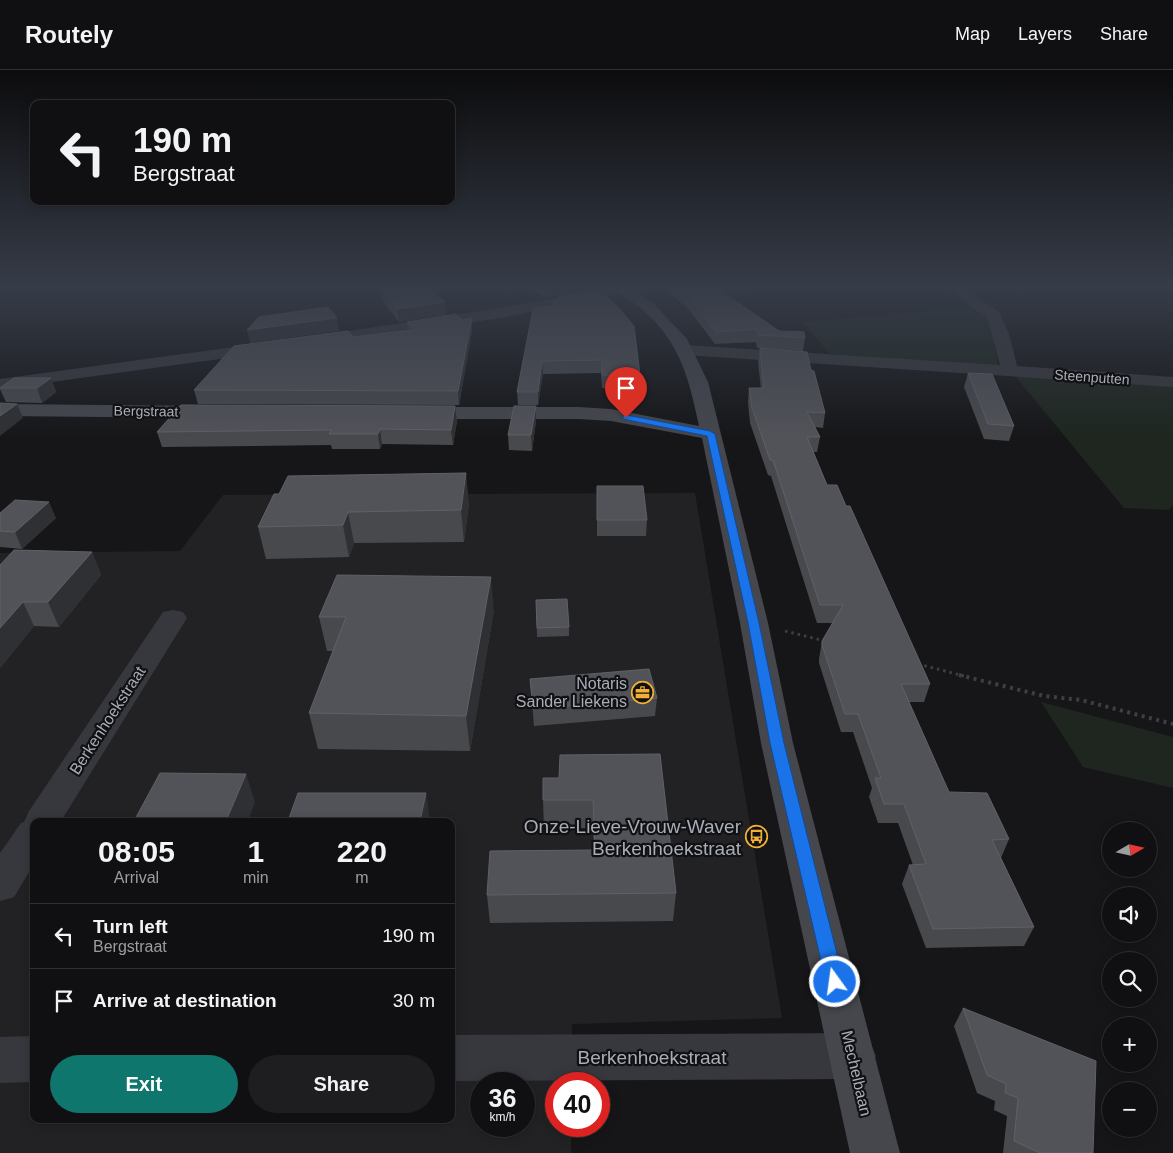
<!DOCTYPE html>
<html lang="en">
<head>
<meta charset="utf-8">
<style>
  :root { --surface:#101012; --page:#1e1e20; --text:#f1f3f6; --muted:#9c9d9f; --line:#303032; --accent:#0f766e }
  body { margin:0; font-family:Arial,sans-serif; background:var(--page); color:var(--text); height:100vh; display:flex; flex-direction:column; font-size:19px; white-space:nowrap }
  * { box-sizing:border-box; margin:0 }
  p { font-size:16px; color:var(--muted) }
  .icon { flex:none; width:28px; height:28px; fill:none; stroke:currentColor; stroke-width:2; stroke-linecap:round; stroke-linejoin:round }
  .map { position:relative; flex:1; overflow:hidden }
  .sheet { position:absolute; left:30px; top:748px; width:425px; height:305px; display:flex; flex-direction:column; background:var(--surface); border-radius:10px; box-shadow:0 2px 12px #0003,0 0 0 1px var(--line) }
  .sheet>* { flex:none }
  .hud { position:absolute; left:30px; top:30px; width:425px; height:105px; border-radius:10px; box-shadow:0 2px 12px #0003,0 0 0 1px var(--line); background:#101012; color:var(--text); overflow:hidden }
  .needle { width:32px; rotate:81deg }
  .tools { position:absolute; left:1102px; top:752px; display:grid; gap:10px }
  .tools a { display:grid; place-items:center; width:55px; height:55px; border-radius:50%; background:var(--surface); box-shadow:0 2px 12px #0003,0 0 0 1px var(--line); font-size:25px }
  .speed { position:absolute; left:470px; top:1002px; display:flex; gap:10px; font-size:25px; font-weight:700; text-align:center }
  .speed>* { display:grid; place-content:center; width:65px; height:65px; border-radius:50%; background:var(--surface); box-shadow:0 2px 12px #0003,0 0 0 1px var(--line); line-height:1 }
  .speed small { font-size:12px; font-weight:400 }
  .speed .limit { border:8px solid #d22; background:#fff; color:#111 }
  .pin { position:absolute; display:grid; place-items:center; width:42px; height:42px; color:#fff; margin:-51px -21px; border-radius:50% 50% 50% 0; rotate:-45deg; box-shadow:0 0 5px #0007 }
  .pin .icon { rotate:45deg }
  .me { position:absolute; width:55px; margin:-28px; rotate:346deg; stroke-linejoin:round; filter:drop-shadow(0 0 4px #0008) }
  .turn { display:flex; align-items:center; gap:18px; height:105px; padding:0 20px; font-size:22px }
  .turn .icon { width:65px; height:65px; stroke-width:2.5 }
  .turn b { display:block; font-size:35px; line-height:42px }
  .eta { display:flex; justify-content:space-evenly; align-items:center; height:85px; text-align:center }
  .eta b { font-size:30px; font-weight:700; line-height:35px }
  .action { display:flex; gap:10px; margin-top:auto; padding:10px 20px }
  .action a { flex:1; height:58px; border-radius:30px; background:var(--accent); color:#fff; font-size:20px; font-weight:700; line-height:58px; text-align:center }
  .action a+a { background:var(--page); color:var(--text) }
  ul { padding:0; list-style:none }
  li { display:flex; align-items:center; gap:15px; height:65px; padding:0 20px; border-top:1px solid var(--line) }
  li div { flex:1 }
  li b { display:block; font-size:19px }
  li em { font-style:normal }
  header { display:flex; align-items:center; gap:30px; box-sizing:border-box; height:70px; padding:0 25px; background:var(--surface); border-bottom:1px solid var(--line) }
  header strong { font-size:24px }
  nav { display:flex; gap:28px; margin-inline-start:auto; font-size:18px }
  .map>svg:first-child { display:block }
  .built { fill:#222225; fill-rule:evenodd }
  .green { fill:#1e261f }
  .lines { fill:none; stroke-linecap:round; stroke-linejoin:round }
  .path-far1 { stroke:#3d3f44; stroke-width:3; stroke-dasharray:2.5 4; stroke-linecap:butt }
  .path { stroke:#3d3f44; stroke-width:4; stroke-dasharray:3 4.5; stroke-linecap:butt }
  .street { fill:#37383d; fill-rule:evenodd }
  .secondary { fill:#45474d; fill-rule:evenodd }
  .wall { fill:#47494d }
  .shaded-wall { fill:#2f3033 }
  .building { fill:#525359; stroke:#5f6168 }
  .route { fill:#1a73e8; stroke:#114b97 }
  .labels { text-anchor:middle; stroke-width:4.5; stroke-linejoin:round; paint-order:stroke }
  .far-street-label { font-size:14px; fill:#a8adb8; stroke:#111113 }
  .poi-label { font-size:16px; fill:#a8adb8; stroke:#111113; text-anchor:end }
  .street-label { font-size:16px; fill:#a8adb8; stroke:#111113 }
  .near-poi-label { font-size:19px; fill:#a8adb8; stroke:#111113; text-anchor:end }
  .near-street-label { font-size:19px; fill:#a8adb8; stroke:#111113 }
</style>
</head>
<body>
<header>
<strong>Routely</strong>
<nav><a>Map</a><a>Layers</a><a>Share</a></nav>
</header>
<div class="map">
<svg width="1173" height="1083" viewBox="0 0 1173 1083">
  <rect width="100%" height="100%" fill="#161618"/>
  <path class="built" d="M 695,423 L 782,948 L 572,954 L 571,1014 L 556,1014 L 556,1056 L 571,1056 L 571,1083 L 0,1083 L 0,483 L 180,481 L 223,425 ZM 34,751 L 451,751 L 451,1049 L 34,1049 ZM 481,1014 L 524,1014 L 524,1056 L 481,1056 Z"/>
  <path class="green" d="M 976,237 L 988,248 L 999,298 L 830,284 L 802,252 Z
    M 1015,306 L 1173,316 L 1173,436 L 1169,440 L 1124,438 Z
    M 1041,632 L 1173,667 L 1173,718 L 1083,697 Z"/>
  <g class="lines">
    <path class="path-far1" d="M 785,561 L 825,571
      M 918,594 L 964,606"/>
    <path class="path" d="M 959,605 L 1044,626 L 1081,630 L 1173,654"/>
    <path class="street" d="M 614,217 L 641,217 L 639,220 L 634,221 L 500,248 L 316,276 L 310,274 L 308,271 L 310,268 L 316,266 L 500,238 Z
      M 948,217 L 963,217 L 999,242 L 1009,264 L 1017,296 L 1173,307 L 1173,317 L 685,285 L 679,284 L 677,280 L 679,276 L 685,275 L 1000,295 L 987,247 L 970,236 Z
      M 264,273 L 270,274 L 272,278 L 270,282 L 0,319 L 0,309 Z
      M 173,540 L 183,542 L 187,548 L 61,751 L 34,751 L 34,794 L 14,827 L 0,831 L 0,783 L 21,753 L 24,752 L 29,741 L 163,542 Z
      M 853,963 L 869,970 L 876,986 L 869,1002 L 853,1009 L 451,1011 L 451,965 Z
      M 34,966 L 34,1012 L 0,1013 L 0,967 Z"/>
    <path class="secondary" d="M 614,217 L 630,217 L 654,234 L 687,269 L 708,312 L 768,553 L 793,673 L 900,1083 L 850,1083 L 761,673 L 740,553 L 702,368 L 611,351 L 579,349 L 419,349 L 412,347 L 409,343 L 412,339 L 419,337 L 579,337 L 611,339 L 699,356 C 689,309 681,274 644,241 C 635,232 621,227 614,217 Z
      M 0,334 L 213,336 L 220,338 L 223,342 L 220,346 L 213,348 L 0,346 Z"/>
  </g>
  <path class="wall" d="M 530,217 L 586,217 L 586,220 L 545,228 Z
    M 661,217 L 754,217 L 754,219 L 723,222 L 723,223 L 779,261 L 805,268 L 803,281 L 757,278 L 756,272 L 715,274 L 687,237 Z
    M 380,218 L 446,244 L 399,252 L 382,230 Z
    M 598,219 L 640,305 L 640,318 L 602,318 L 601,303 L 543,304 L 538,335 L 518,335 L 517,322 L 553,236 L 552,231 L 558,230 L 558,227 Z
    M 407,252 L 472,261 L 459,335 L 198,334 L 194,320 L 353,267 L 408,260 Z
    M 760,278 L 811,300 L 825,343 L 823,358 L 815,357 L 820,367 L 817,382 L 813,382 L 827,415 L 846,436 L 930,614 L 924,632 L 909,632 L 949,722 L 1009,769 L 1001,788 L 1034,857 L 1024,876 L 926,878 L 902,814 L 909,795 L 913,795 L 898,753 L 878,753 L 869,727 L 872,718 L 853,662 L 841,662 L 819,593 L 819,589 L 822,571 L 833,553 L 817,553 L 771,406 L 768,405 L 750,353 L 748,332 L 749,318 L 761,318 L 758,292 Z
    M 968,303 L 1014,356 L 1009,371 L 984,369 L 964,317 Z
    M 51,308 L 56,322 L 42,333 L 6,332 L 0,319 L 0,318 Z
    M 455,336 L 457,351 L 453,375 L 382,374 L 380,379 L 332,379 L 331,375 L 162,377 L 157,362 Z
    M 536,351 L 532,381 L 509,380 L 508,365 Z
    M 597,416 L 647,450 L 646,466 L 597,466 Z
    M 274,424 L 469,433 L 464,472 L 354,473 L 349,487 L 266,489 L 258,457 Z
    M 0,443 L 56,448 L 22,479 L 0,477 Z
    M 14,480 L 92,482 L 101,505 L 59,557 L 34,556 L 0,598 Z
    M 536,530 L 569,557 L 569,566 L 537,567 Z
    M 494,540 L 470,681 L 318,679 L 309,643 L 333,581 L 327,581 L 319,547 Z
    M 530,609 L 657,628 L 655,646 L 534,656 Z
    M 560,685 L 676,823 L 673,851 L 490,853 L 487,825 L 594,780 L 593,758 L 544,758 L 543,730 L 559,708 Z
    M 963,938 L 1093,1083 L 1003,1083 L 1007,1046 L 994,1040 L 995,1031 L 977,1023 L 954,956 Z"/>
  <path class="shaded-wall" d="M 545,217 L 586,217 L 586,220 L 545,228 Z
    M 712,217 L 754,217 L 754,219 L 723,222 L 723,231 Z
    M 445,232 L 446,244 L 399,252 L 397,239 Z
    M 337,248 L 339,261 L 250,273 L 247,260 Z
    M 472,248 L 472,261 L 459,335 L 458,321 Z
    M 542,291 L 543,304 L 538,335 L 538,322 Z
    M 51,308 L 56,322 L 42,333 L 37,318 Z
    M 17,334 L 23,348 L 0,366 L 0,346 Z
    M 455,336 L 457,351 L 453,375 L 451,360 Z
    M 536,336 L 536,351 L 532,381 L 531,365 Z
    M 380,359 L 382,374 L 380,379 L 378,364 Z
    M 466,403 L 469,433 L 464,472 L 461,440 Z
    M 49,432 L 56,448 L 22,479 L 15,462 Z
    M 348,442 L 354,473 L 349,487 L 343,455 Z
    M 92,482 L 101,505 L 59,557 L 48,532 Z
    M 491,507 L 494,540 L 470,681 L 466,646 Z
    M 23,532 L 34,556 L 0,598 L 0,558 Z
    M 246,704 L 255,732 L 248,751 L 226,751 Z
    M 426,723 L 430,751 L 420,751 Z"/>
  <path class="building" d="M 394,217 L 429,217 L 445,232 L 397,239 L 380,218 Z
    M 676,217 L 719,217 L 724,220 L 720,220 L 779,261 L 804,262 L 805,268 L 758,265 L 757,259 L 716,262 L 688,225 Z
    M 598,219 L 616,235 L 634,256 L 640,305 L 602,305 L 602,290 L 542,291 L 538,322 L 517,322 L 533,239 L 557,235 L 552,231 L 562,229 L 558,227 Z
    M 328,237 L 337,248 L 247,260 L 259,247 Z
    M 456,244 L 462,250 L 472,248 L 458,321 L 194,320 L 234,276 L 348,261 L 353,267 L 414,260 L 407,252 Z
    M 760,278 L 807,282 L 811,300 L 814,301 L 825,343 L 807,342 L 820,367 L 807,367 L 827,415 L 837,415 L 846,436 L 850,436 L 930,614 L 901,614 L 949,722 L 987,723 L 1009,769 L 992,770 L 1034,857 L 933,859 L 909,795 L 926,794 L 904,734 L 884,734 L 875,708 L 881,708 L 858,644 L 845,644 L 822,575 L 822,571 L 843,535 L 820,535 L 773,390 L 770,390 L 752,338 L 749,318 L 764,318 Z
    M 968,303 L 992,304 L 1014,356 L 988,354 Z
    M 14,308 L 51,308 L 37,318 L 0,318 Z
    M 0,333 L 17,334 L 0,346 Z
    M 181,335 L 455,336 L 451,360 L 380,359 L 378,364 L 329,364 L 331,360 L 157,362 Z
    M 514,336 L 536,336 L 531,365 L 508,365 Z
    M 466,403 L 461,440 L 348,442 L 343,455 L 258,457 L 274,424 L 279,424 L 288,406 Z
    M 597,416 L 643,416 L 647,450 L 597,450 Z
    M 15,430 L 49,432 L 15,462 L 0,461 L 0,443 Z
    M 14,480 L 92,482 L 48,532 L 23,532 L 0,558 L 0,495 Z
    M 337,505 L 491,507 L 466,646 L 309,643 L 346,547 L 319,547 Z
    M 567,529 L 569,557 L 537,558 L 536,530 Z
    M 649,599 L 657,628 L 533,639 L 530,609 Z
    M 660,684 L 676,823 L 487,825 L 490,781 L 595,780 L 593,730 L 543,730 L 543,708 L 559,708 L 560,685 Z
    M 160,703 L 246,704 L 226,751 L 134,751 Z
    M 298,723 L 426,723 L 420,751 L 288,751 Z
    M 963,938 L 1096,991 L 1093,1083 L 1040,1083 L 1014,1071 L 1018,1028 L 1005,1023 L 1006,1014 L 987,1005 Z"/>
  <linearGradient id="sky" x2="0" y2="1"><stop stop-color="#0c0c0d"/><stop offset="0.59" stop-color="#363c48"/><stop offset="1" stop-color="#363c48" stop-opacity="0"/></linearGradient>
  <rect width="1173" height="368" fill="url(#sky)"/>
  <path class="route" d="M 626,345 L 710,361 L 715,364 L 759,553 L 784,673 L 844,912 L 841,918 L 835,921 L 829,918 L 826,912 L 770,673 L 748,553 L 707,366 L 623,349 L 623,346 Z"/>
  <defs>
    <symbol id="office-ring" viewBox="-11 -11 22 22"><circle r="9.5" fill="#111113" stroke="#f2b134" stroke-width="1.5"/><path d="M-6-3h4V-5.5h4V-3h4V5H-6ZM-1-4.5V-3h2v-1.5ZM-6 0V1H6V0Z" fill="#f2b134"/></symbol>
    <symbol id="bus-ring" viewBox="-11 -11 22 22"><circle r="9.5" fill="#111113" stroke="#f2b134" stroke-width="1.5"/><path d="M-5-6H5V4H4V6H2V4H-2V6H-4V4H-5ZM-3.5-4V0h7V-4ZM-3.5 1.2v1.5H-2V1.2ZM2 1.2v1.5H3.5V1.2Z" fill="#f2b134"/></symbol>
  </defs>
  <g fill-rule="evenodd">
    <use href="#office-ring" x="630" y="610" width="25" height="25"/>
    <use href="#bus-ring" x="744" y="754" width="25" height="25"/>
  </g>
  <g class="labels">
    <g class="far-street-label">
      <text transform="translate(1092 307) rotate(4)" y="5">Steenputten</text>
      <text transform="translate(146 341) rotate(1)" y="5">Bergstraat</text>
    </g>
    <g class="poi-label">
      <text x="627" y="619">Notaris<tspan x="627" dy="18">Sander Liekens</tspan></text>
    </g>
    <g class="street-label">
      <text transform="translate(107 650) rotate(-57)" y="6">Berkenhoekstraat</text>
      <text transform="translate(857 1003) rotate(77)" y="6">Mechelbaan</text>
    </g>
    <g class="near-poi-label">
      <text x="741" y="763">Onze-Lieve-Vrouw-Waver<tspan x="741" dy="22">Berkenhoekstraat</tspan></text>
    </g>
    <g class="near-street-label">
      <text x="652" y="994">Berkenhoekstraat</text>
    </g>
  </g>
</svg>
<div class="tools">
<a><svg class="needle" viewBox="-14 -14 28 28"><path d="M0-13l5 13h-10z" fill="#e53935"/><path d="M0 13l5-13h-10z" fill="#9c9d9f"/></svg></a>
<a><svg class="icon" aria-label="sound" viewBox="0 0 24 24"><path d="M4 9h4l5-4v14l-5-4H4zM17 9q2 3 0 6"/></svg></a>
<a><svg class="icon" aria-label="search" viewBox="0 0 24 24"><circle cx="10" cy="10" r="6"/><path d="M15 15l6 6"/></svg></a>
<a>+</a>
<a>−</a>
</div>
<div class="speed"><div>36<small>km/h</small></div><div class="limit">40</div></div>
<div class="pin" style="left:626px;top:348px;background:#d93025"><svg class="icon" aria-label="arrive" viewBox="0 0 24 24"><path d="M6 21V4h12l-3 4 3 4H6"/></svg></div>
<svg class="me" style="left:835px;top:912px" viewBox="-20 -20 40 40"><circle r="17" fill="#1a73e8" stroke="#fff" stroke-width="3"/><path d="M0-11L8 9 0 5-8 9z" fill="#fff"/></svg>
<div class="hud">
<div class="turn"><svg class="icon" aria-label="left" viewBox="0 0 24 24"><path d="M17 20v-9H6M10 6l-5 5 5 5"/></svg><div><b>190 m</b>Bergstraat</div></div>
</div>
<section class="sheet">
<div class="eta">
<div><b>08:05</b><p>Arrival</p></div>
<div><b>1</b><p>min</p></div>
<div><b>220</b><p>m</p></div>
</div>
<ul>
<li><svg class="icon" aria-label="left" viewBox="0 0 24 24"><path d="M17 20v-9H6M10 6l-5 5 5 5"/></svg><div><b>Turn left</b><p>Bergstraat</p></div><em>190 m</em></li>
<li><svg class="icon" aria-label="arrive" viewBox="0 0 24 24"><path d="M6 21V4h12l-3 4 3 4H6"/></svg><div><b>Arrive at destination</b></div><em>30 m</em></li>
</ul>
<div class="action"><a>Exit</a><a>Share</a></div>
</section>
</div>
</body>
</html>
